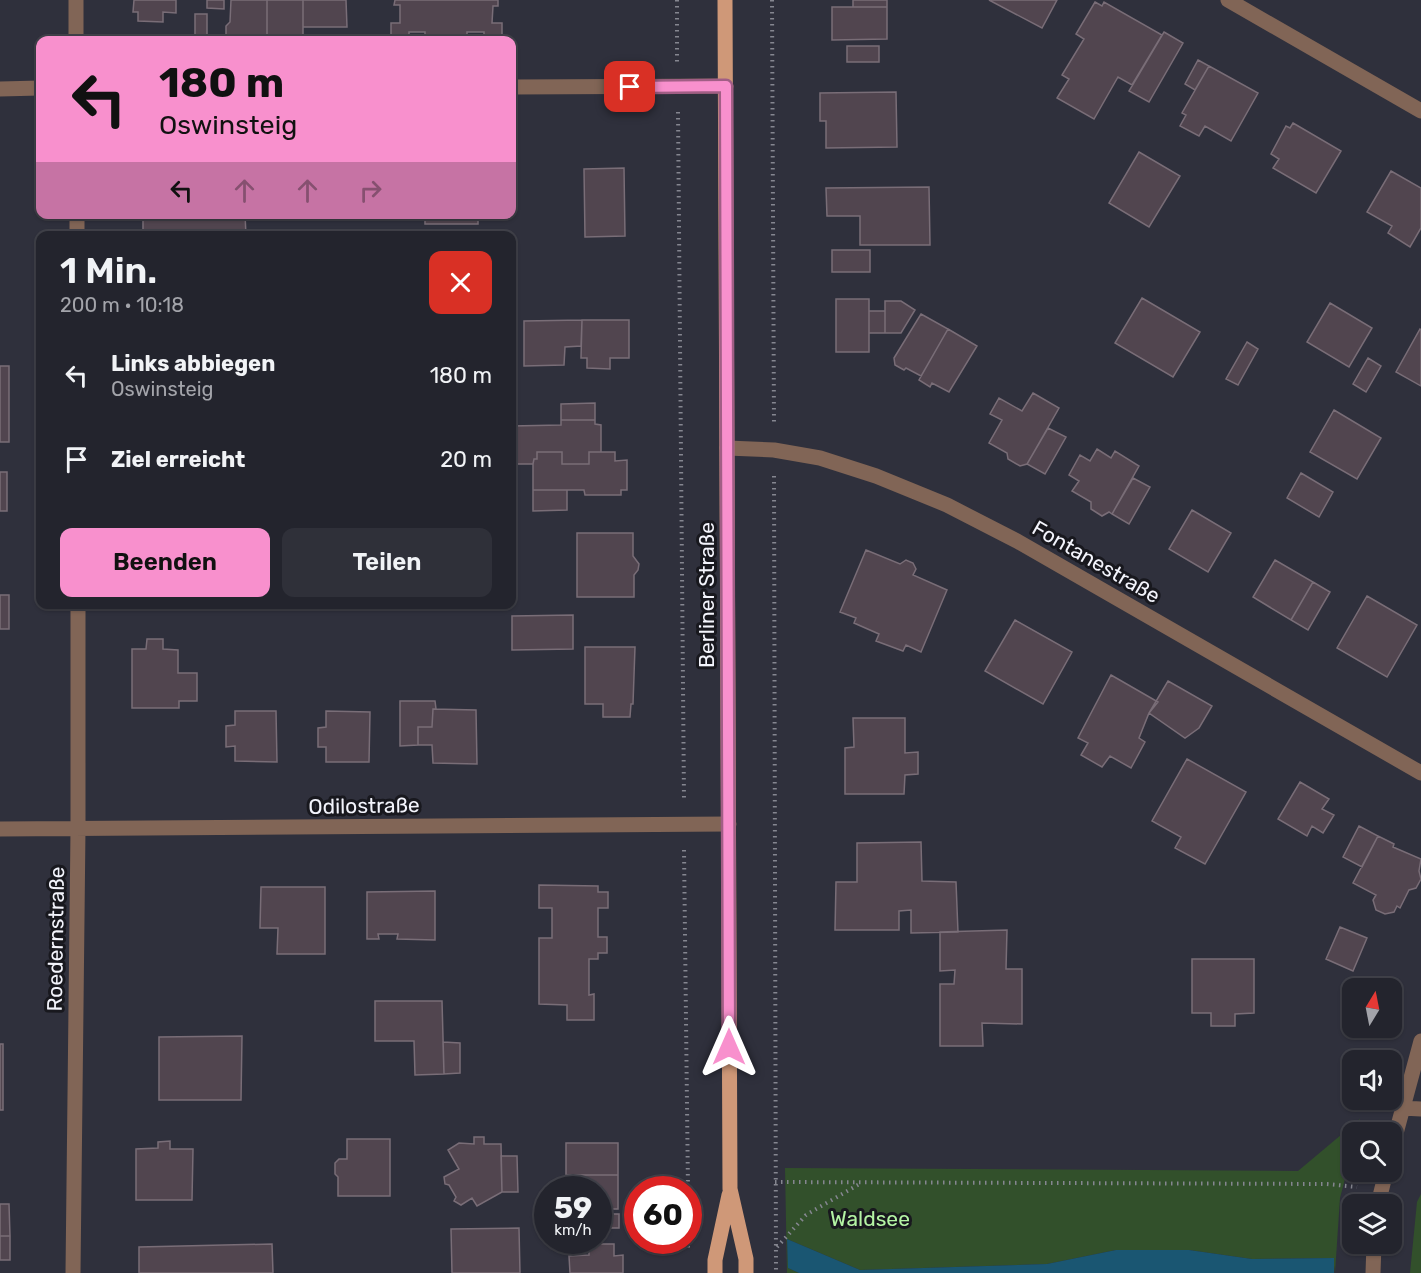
<!DOCTYPE html>
<html lang="de">
<head>
<meta charset="utf-8">
<style>
  :root { --surface:#23242d; --page:#2f3039; --text:#f1f3f6; --muted:#a3a4aa; --line:#404149; --accent:#f890cd }
  body { margin:0; font-family:Rubik,sans-serif; background:var(--page); color:var(--text); height:100vh; display:flex; flex-direction:column; font-size:22px; white-space:nowrap }
  * { box-sizing:border-box; margin:0 }
  p { font-size:20px; color:var(--muted) }
  .icon { flex:none; width:33px; height:33px; fill:none; stroke:currentColor; stroke-width:2; stroke-linecap:round; stroke-linejoin:round }
  .map { position:relative; flex:1; overflow:hidden }
  .panel { position:absolute; left:36px; top:231px; width:480px; height:378px; display:flex; flex-direction:column; background:var(--surface); border-radius:12px; box-shadow:0 2px 4px #0004,0 0 0 2px var(--line) }
  .panel>* { flex:none }
  .banner { position:absolute; left:36px; top:36px; width:480px; height:183px; border-radius:12px; box-shadow:0 2px 4px #0004,0 0 0 2px var(--line); background:#f890cd; color:#111; overflow:hidden }
  .needle { width:39px; rotate:10deg }
  .tools { position:absolute; left:1342px; top:978px; display:grid; gap:12px }
  .tools a { display:grid; place-items:center; width:60px; height:60px; border-radius:12px; background:var(--surface); box-shadow:0 2px 4px #0004,0 0 0 2px var(--line); font-size:30px }
  .speed { position:absolute; left:534px; top:1176px; display:flex; gap:12px; font-size:30px; font-weight:700; text-align:center }
  .speed>* { display:grid; place-content:center; width:78px; height:78px; border-radius:50%; background:var(--surface); box-shadow:0 2px 4px #0004,0 0 0 2px var(--line); line-height:1 }
  .speed small { font-size:15px; font-weight:400 }
  .speed .limit { border:9px solid #d22; background:#fff; color:#111 }
  .pin { position:absolute; display:grid; place-items:center; width:51px; height:51px; color:#fff; margin:-26px; border-radius:12px; box-shadow:0 3px 9px #0006 }
  .me { position:absolute; width:66px; margin:-33px; rotate:0deg; stroke-linejoin:round; filter:drop-shadow(0 0 4px #0008) }
  .turn { display:flex; align-items:center; gap:21px; height:126px; padding:0 24px; font-size:27px }
  .turn .icon { width:78px; height:78px; stroke-width:2.5 }
  .turn b { display:block; font-size:42px; line-height:51px }
  .lanes { display:flex; align-items:center; height:57px; padding:0 24px; background:#0003; justify-content:center; gap:30px; direction:ltr }
  .lanes .off { opacity:.35 }
  .round { display:grid; place-items:center; flex:none; width:63px; height:63px; border-radius:12px; background:var(--page) }
  .overview { display:flex; align-items:center; justify-content:space-between; height:102px; padding:0 24px }
  h1 { font-size:36px; font-weight:600; line-height:45px }
  .action { display:flex; gap:12px; margin-top:auto; padding:12px 24px }
  .action a { flex:1; height:69px; border-radius:12px; background:var(--accent); color:#111; font-size:24px; font-weight:600; line-height:69px; text-align:center }
  .action a+a { background:var(--page); color:var(--text) }
  ul { padding:0; list-style:none }
  li { display:flex; align-items:center; gap:18px; height:84px; padding:0 24px }
  li div { flex:1 }
  li b { display:block; font-size:22px }
  li em { font-style:normal }
  .map>svg:first-child { display:block }
  .green { fill:#32502b }
  .water { fill:#1a5672 }
  .building { fill:#51454f; stroke:#796d77; stroke-width:1.5 }
  .lines { fill:none; stroke-linecap:round; stroke-linejoin:round }
  .path { stroke:#858690; stroke-width:4; stroke-dasharray:1.5 4.5; stroke-linecap:butt }
  .street { stroke:#816556; stroke-width:15 }
  .primary { stroke:#cf9878; stroke-width:15 }
  .route-casing { stroke:#a15e85; stroke-width:15 }
  .route { stroke:#f890cd; stroke-width:10 }
  .labels { text-anchor:middle; stroke-width:6; stroke-linejoin:round; paint-order:stroke }
  .street-label { font-size:21px; fill:#f3f4fc; stroke:#18181e }
  .park-label { font-size:21px; fill:#b4f4a4; stroke:#18181e }
</style>
</head>
<body>
<div class="map">
<svg width="1421" height="1273" viewBox="0 0 1421 1273">
  <rect width="100%" height="100%" fill="#2f303c"/>
  <path class="green" d="M 1360,1119 L 1357,1132 L 1353,1132 L 1353,1148 L 1340,1198 L 1335,1273 L 1333,1258 L 1252,1259 L 1189,1250 L 1116,1250 L 1047,1264 L 860,1270 L 787,1239 L 788,1268 L 799,1273 L 787,1273 L 785,1168 L 1298,1171 Z
    M 1421,1194 L 1421,1273 L 1410,1273 L 1417,1202 Z"/>
  <path class="water" d="M 787,1239 L 860,1270 L 1047,1264 L 1116,1250 L 1189,1250 L 1252,1259 L 1334,1258 L 1334,1273 L 799,1273 L 788,1268 Z"/>
  <path class="building" d="M 134,0 L 176,0 L 176,13 L 163,12 L 163,22 L 138,21 L 138,12 L 133,12 Z
    M 207,0 L 224,0 L 224,9 L 207,8 Z
    M 231,0 L 267,0 L 267,38 L 226,39 L 226,26 L 230,22 Z
    M 267,0 L 303,0 L 303,35 L 267,35 Z
    M 303,0 L 346,0 L 347,27 L 303,27 Z
    M 395,0 L 498,0 L 498,6 L 493,6 L 492,23 L 502,23 L 502,40 L 484,40 L 484,32 L 467,32 L 467,40 L 425,40 L 425,32 L 409,32 L 409,40 L 391,40 L 391,23 L 400,23 L 400,5 L 394,5 Z
    M 853,0 L 887,0 L 887,7 L 853,7 Z
    M 989,0 L 1057,0 L 1042,28 Z
    M 1095,2 L 1102,6 L 1104,2 L 1162,35 L 1132,85 L 1118,77 L 1094,119 L 1057,98 L 1069,79 L 1062,75 L 1084,39 L 1076,34 Z
    M 832,7 L 887,7 L 887,39 L 832,40 Z
    M 195,14 L 207,14 L 207,37 L 195,36 Z
    M 1164,32 L 1183,43 L 1149,102 L 1129,91 Z
    M 847,46 L 879,46 L 879,62 L 847,62 Z
    M 1198,60 L 1209,66 L 1195,90 L 1185,84 Z
    M 1209,66 L 1258,93 L 1231,141 L 1205,126 L 1199,136 L 1180,126 L 1186,115 L 1182,113 Z
    M 896,92 L 897,147 L 826,148 L 826,121 L 820,121 L 820,93 Z
    M 1293,123 L 1341,151 L 1316,193 L 1273,168 L 1279,159 L 1271,154 L 1286,126 L 1290,128 Z
    M 1139,152 L 1180,176 L 1149,227 L 1109,203 Z
    M 624,168 L 625,236 L 585,237 L 584,169 Z
    M 1391,171 L 1421,188 L 1421,228 L 1410,247 L 1388,233 L 1392,226 L 1367,212 Z
    M 929,187 L 930,245 L 860,245 L 860,216 L 827,216 L 826,188 Z
    M 147,214 L 245,214 L 246,236 L 143,236 L 143,220 Z
    M 425,214 L 478,214 L 478,224 L 425,224 Z
    M 832,250 L 870,250 L 870,272 L 832,272 Z
    M 1142,298 L 1200,332 L 1173,377 L 1115,343 Z
    M 836,299 L 869,299 L 869,352 L 836,352 Z
    M 885,301 L 901,301 L 915,310 L 901,333 L 885,333 Z
    M 1330,303 L 1372,328 L 1349,367 L 1307,342 Z
    M 869,311 L 885,311 L 885,333 L 869,333 Z
    M 921,314 L 948,329 L 921,376 L 906,368 L 904,370 L 895,365 L 894,358 Z
    M 582,320 L 581,346 L 565,347 L 564,365 L 524,366 L 524,321 Z
    M 582,320 L 629,320 L 629,358 L 610,358 L 610,369 L 587,368 L 587,358 L 581,358 Z
    M 948,329 L 977,346 L 949,392 L 932,383 L 930,387 L 919,380 Z
    M 1420,329 L 1421,330 L 1421,386 L 1396,372 Z
    M 1247,342 L 1258,349 L 1238,385 L 1226,379 Z
    M 1368,358 L 1381,366 L 1366,392 L 1353,384 Z
    M 0,366 L 9,366 L 9,442 L 0,442 Z
    M 1033,393 L 1059,408 L 1027,464 L 1020,466 L 1008,459 L 1007,453 L 989,443 L 1002,420 L 990,414 L 999,398 L 1022,411 Z
    M 595,403 L 595,420 L 561,420 L 561,404 Z
    M 1334,410 L 1381,438 L 1357,479 L 1310,452 Z
    M 561,420 L 595,420 L 595,424 L 601,425 L 601,452 L 589,452 L 589,464 L 562,464 L 562,452 L 537,452 L 537,459 L 534,459 L 533,464 L 512,464 L 512,426 L 561,425 Z
    M 1048,428 L 1066,437 L 1045,474 L 1027,464 Z
    M 1097,449 L 1111,458 L 1115,451 L 1139,466 L 1112,514 L 1109,512 L 1102,516 L 1091,509 L 1091,502 L 1072,491 L 1079,481 L 1069,475 L 1080,455 L 1090,461 Z
    M 537,452 L 562,452 L 562,464 L 589,464 L 589,452 L 615,452 L 615,461 L 627,460 L 627,490 L 621,490 L 621,495 L 585,495 L 584,490 L 533,490 L 533,464 L 534,459 L 537,459 Z
    M 0,472 L 7,472 L 7,511 L 0,511 Z
    M 1301,473 L 1333,492 L 1319,517 L 1287,498 Z
    M 1133,478 L 1150,487 L 1129,524 L 1112,514 Z
    M 533,490 L 567,490 L 567,510 L 533,511 Z
    M 1192,510 L 1231,533 L 1208,572 L 1169,549 Z
    M 577,533 L 633,533 L 633,556 L 639,564 L 638,570 L 634,575 L 634,597 L 577,597 Z
    M 866,550 L 900,564 L 906,560 L 913,563 L 916,569 L 913,575 L 947,590 L 921,652 L 906,645 L 903,651 L 876,641 L 879,634 L 854,623 L 856,618 L 840,612 Z
    M 1275,560 L 1313,582 L 1291,620 L 1253,597 Z
    M 1313,582 L 1330,592 L 1308,630 L 1291,620 Z
    M 0,595 L 9,595 L 9,629 L 0,629 Z
    M 1367,596 L 1417,625 L 1387,677 L 1337,648 Z
    M 573,615 L 573,649 L 512,650 L 512,616 Z
    M 1015,620 L 1072,652 L 1043,704 L 985,671 Z
    M 147,639 L 163,639 L 163,649 L 178,650 L 178,673 L 197,673 L 197,701 L 179,701 L 179,708 L 132,708 L 132,649 L 146,649 Z
    M 585,647 L 635,647 L 633,704 L 631,704 L 630,717 L 603,717 L 603,704 L 585,704 Z
    M 1111,675 L 1158,702 L 1149,713 L 1139,738 L 1145,742 L 1131,768 L 1110,756 L 1102,767 L 1081,755 L 1088,743 L 1078,738 Z
    M 1168,681 L 1212,706 L 1199,728 L 1185,738 L 1149,713 Z
    M 400,701 L 435,701 L 436,709 L 433,709 L 432,727 L 418,727 L 418,745 L 400,746 Z
    M 433,709 L 476,710 L 477,764 L 433,763 L 432,745 L 418,745 L 418,727 L 432,727 Z
    M 235,711 L 276,711 L 277,762 L 235,761 L 235,746 L 226,747 L 226,726 L 235,725 Z
    M 326,711 L 370,712 L 369,762 L 326,762 L 326,747 L 318,747 L 318,728 L 326,727 Z
    M 853,718 L 905,718 L 905,753 L 918,752 L 918,774 L 905,775 L 904,794 L 845,794 L 845,748 L 854,747 Z
    M 1187,759 L 1246,792 L 1205,864 L 1175,848 L 1181,837 L 1152,821 Z
    M 1300,782 L 1329,799 L 1322,809 L 1334,815 L 1323,833 L 1312,826 L 1307,836 L 1278,819 Z
    M 1359,826 L 1378,836 L 1362,867 L 1343,857 Z
    M 1378,836 L 1394,844 L 1393,847 L 1421,859 L 1419,871 L 1421,879 L 1416,888 L 1409,890 L 1400,908 L 1397,906 L 1394,912 L 1385,914 L 1376,910 L 1373,900 L 1376,895 L 1353,883 Z
    M 921,842 L 922,881 L 956,882 L 958,932 L 911,933 L 911,910 L 899,911 L 899,930 L 835,930 L 836,882 L 857,882 L 857,843 Z
    M 539,885 L 598,886 L 598,892 L 608,892 L 608,908 L 598,908 L 598,937 L 607,937 L 607,953 L 598,953 L 598,959 L 589,959 L 589,995 L 594,994 L 594,1020 L 567,1020 L 567,1005 L 539,1004 L 539,938 L 552,938 L 552,908 L 539,908 Z
    M 261,887 L 325,887 L 325,954 L 277,954 L 278,928 L 260,928 Z
    M 435,891 L 435,940 L 397,939 L 398,934 L 378,934 L 379,939 L 367,939 L 367,892 Z
    M 1340,927 L 1367,938 L 1353,971 L 1326,959 Z
    M 1007,930 L 1006,969 L 1022,969 L 1022,1024 L 982,1023 L 983,1046 L 940,1046 L 940,984 L 954,984 L 955,970 L 940,971 L 940,932 Z
    M 1192,959 L 1254,959 L 1254,1013 L 1235,1014 L 1235,1026 L 1211,1026 L 1211,1013 L 1192,1013 Z
    M 375,1001 L 442,1001 L 444,1074 L 415,1075 L 414,1041 L 375,1041 Z
    M 242,1036 L 241,1100 L 159,1100 L 159,1037 Z
    M 443,1042 L 460,1043 L 460,1073 L 444,1074 Z
    M 0,1044 L 3,1044 L 3,1110 L 0,1110 Z
    M 474,1137 L 484,1137 L 484,1144 L 501,1144 L 502,1192 L 477,1206 L 472,1198 L 461,1205 L 454,1201 L 456,1197 L 449,1185 L 445,1184 L 444,1177 L 459,1169 L 448,1150 L 459,1143 L 474,1144 Z
    M 347,1139 L 390,1139 L 390,1196 L 338,1196 L 338,1177 L 335,1174 L 335,1163 L 339,1159 L 347,1159 Z
    M 170,1141 L 170,1149 L 193,1149 L 192,1200 L 136,1200 L 136,1149 L 158,1148 L 158,1142 Z
    M 566,1143 L 618,1143 L 618,1175 L 566,1175 Z
    M 501,1156 L 517,1156 L 518,1192 L 502,1192 Z
    M 566,1175 L 618,1175 L 618,1209 L 598,1209 L 598,1190 L 566,1190 Z
    M 0,1204 L 9,1204 L 10,1236 L 0,1236 Z
    M 598,1214 L 619,1214 L 619,1228 L 598,1228 Z
    M 519,1228 L 520,1273 L 452,1273 L 451,1229 Z
    M 0,1236 L 10,1236 L 10,1260 L 0,1260 Z
    M 272,1244 L 273,1273 L 139,1273 L 139,1247 Z
    M 589,1244 L 614,1244 L 614,1256 L 623,1255 L 623,1273 L 570,1273 L 569,1256 L 589,1255 Z"/>
  <g class="lines">
    <path class="path" d="M 677,0 L 677,62
      M 772,0 L 774,426
      M 678,112 L 684,800
      M 774,476 L 776,1273
      M 684,850 L 688,1190
      M 775,1182 L 1327,1184 L 1357,1187
      M 688,1240 L 688,1252
      M 777,1247 L 806,1215 L 861,1183"/>
    <path class="street" d="M 76,0 L 76,40
      M 1228,0 L 1421,111
      M 512,87 L 726,86
      M 0,89 L 40,88
      M 77,214 L 77,236
      M 727,448 L 774,450 L 820,458 L 876,476 L 947,505 L 1017,541 L 1421,773
      M 0,829 L 729,824
      M 1402,1108 L 1421,1109
      M 1392,1148 L 1421,1041
      M 1378,1204 L 1386,1172
      M 73,1273 L 78,829 L 78,604
      M 1373,1273 L 1374,1244"/>
    <path class="primary" d="M 725,0 L 730,1189 L 746,1259 L 746,1273
      M 715,1273 L 715,1260 L 729,1195"/>
  </g>
  <g class="lines">
    <defs>
      <path id="route" d="M 630,87 L 726,86 L 729,1047"/>
    </defs>
    <use href="#route" class="route-casing"/>
    <use href="#route" class="route"/>
  </g>
  <g class="labels">
    <g class="street-label">
      <text transform="translate(1096 562) rotate(30)" y="7">Fontanestraße</text>
      <text transform="translate(707 595) rotate(-90)" y="7">Berliner Straße</text>
      <text transform="translate(364 806) rotate(-1)" y="7">Odilostraße</text>
      <text transform="translate(56 939) rotate(-89)" y="7">Roedernstraße</text>
    </g>
    <g class="park-label">
      <text x="870" y="1226">Waldsee</text>
    </g>
  </g>
</svg>
<div class="tools">
<a><svg class="needle" viewBox="-14 -14 28 28"><path d="M0-13l5 13h-10z" fill="#e53935"/><path d="M0 13l5-13h-10z" fill="#a3a4aa"/></svg></a>
<a><svg class="icon" aria-label="sound" viewBox="0 0 24 24"><path d="M4 9h4l5-4v14l-5-4H4zM17 9q2 3 0 6"/></svg></a>
<a><svg class="icon" aria-label="search" viewBox="0 0 24 24"><circle cx="10" cy="10" r="6"/><path d="M15 15l6 6"/></svg></a>
<a><svg class="icon" aria-label="layers" viewBox="0 0 24 24"><path d="M12 4l9 5-9 5-9-5zM3 14l9 5 9-5"/></svg></a>
</div>
<div class="speed"><div>59<small>km/h</small></div><div class="limit">60</div></div>
<div class="pin" style="left:630px;top:87px;background:#d93025"><svg class="icon" aria-label="arrive" viewBox="0 0 24 24"><path d="M6 21V4h12l-3 4 3 4H6"/></svg></div>
<svg class="me" style="left:729px;top:1047px" viewBox="-20 -20 40 40"><path d="M0-17L14 15 0 8-14 15z" fill="#f890cd" stroke="#fff" stroke-width="4"/></svg>
<div class="banner">
<div class="turn"><svg class="icon" aria-label="left" viewBox="0 0 24 24"><path d="M17 20v-9H6M10 6l-5 5 5 5"/></svg><div><b>180 m</b>Oswinsteig</div></div>
<div class="lanes"><svg class="icon" aria-label="left" viewBox="0 0 24 24"><path d="M17 20v-9H6M10 6l-5 5 5 5"/></svg><svg class="icon off" aria-label="ahead" viewBox="0 0 24 24"><path d="M12 20V5M6 11l6-6 6 6"/></svg><svg class="icon off" aria-label="ahead" viewBox="0 0 24 24"><path d="M12 20V5M6 11l6-6 6 6"/></svg><svg class="icon off" aria-label="right" viewBox="0 0 24 24"><path d="M7 20v-9h11M14 6l5 5-5 5"/></svg></div>
</div>
<section class="panel">
<div class="overview"><div><h1>1 Min.</h1><p>200 m · 10:18</p></div><a class="round" style="background:#d93025;color:#fff"><svg class="icon" aria-label="close" viewBox="0 0 24 24"><path d="M6 6l12 12M18 6L6 18"/></svg></a></div>
<ul>
<li><svg class="icon" aria-label="left" viewBox="0 0 24 24"><path d="M17 20v-9H6M10 6l-5 5 5 5"/></svg><div><b>Links abbiegen</b><p>Oswinsteig</p></div><em>180 m</em></li>
<li><svg class="icon" aria-label="arrive" viewBox="0 0 24 24"><path d="M6 21V4h12l-3 4 3 4H6"/></svg><div><b>Ziel erreicht</b></div><em>20 m</em></li>
</ul>
<div class="action"><a>Beenden</a><a>Teilen</a></div>
</section>
</div>
</body>
</html>
